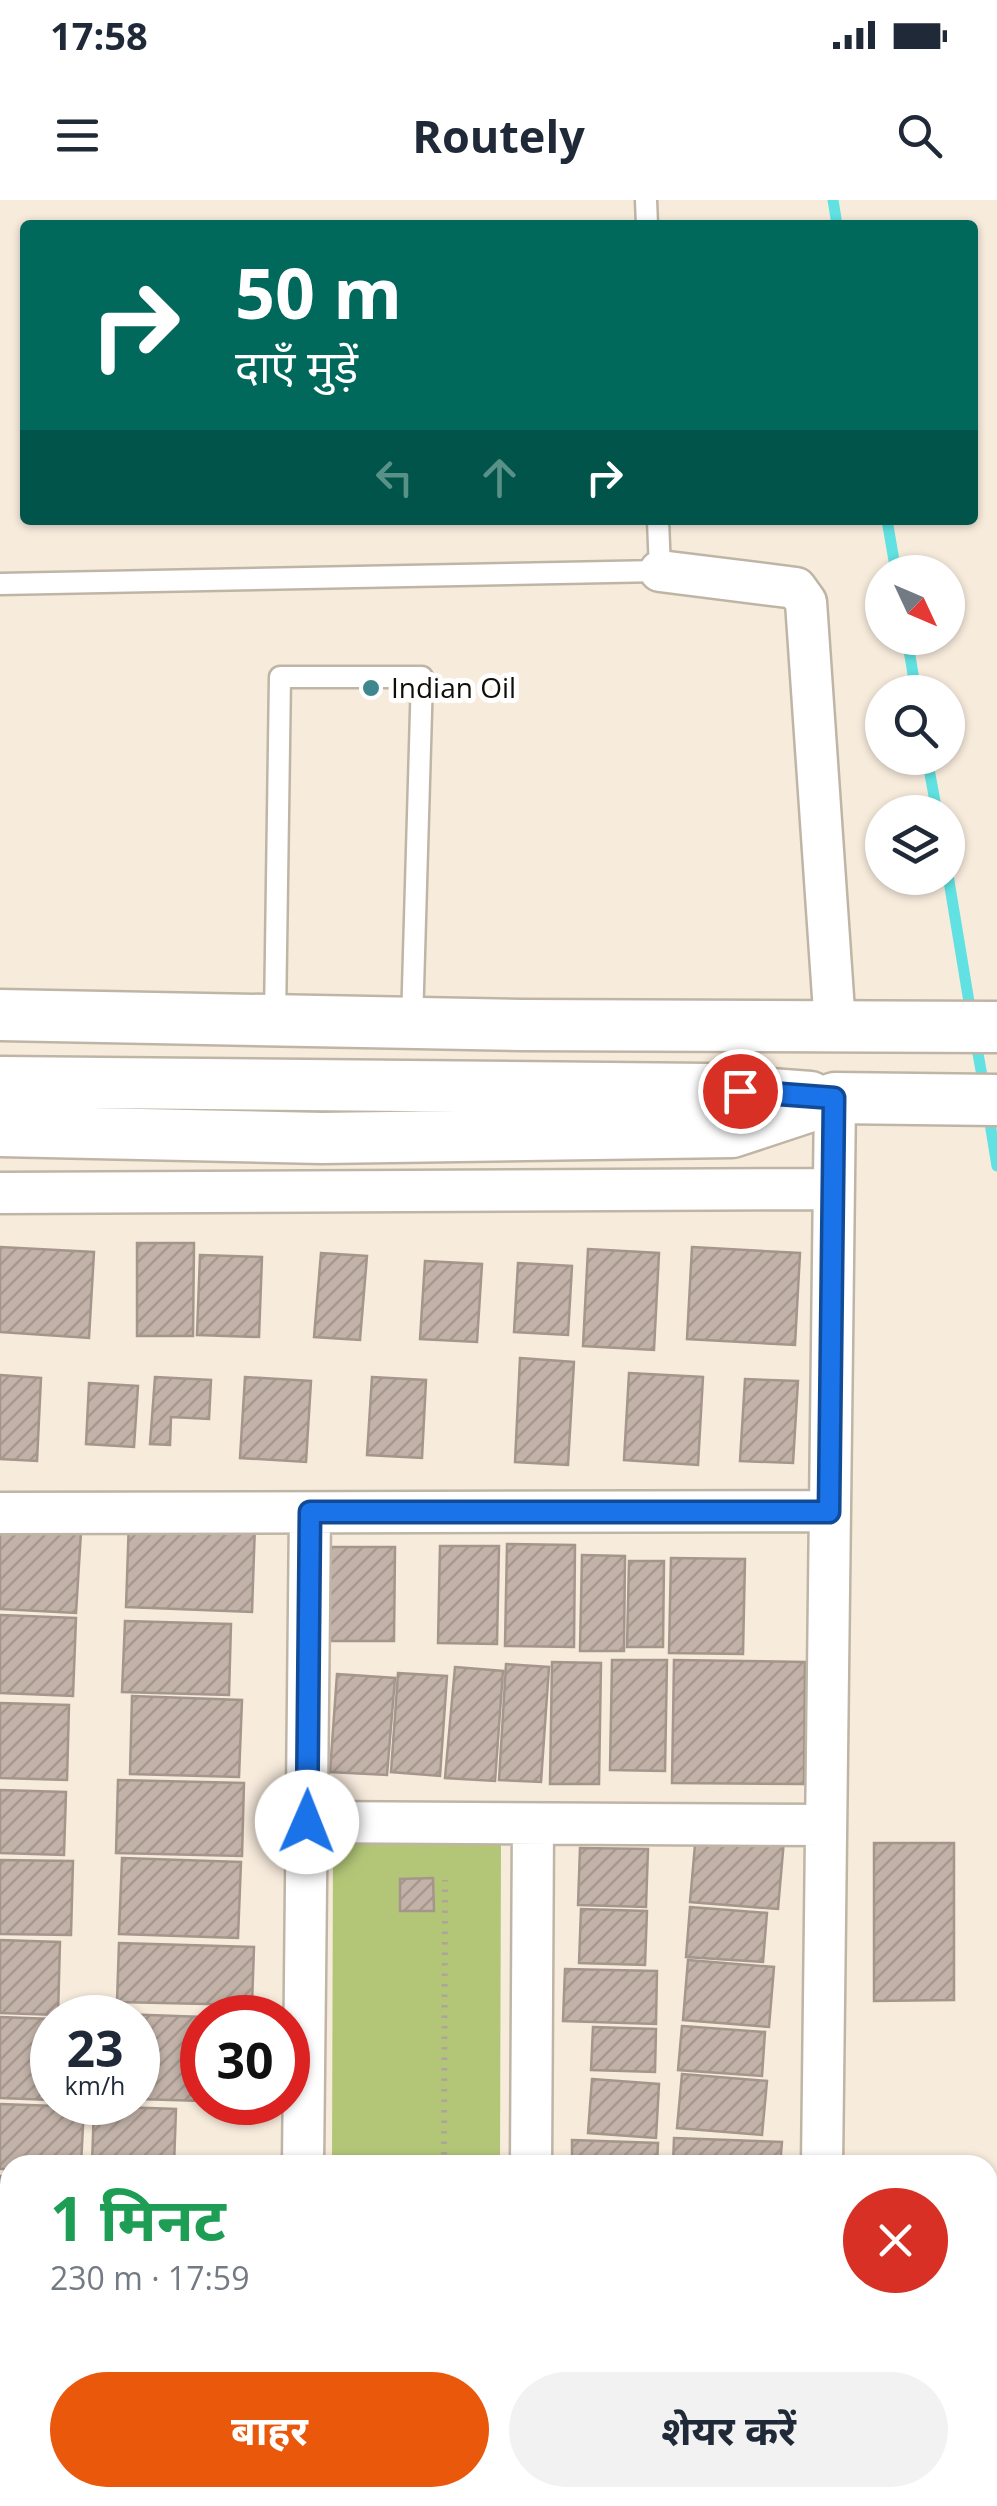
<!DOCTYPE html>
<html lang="hi">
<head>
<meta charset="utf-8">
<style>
  :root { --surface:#fff; --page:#f2f2f3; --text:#1f2937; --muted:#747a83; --accent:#ea580c }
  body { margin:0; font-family:"Open Sans","Noto Sans Devanagari",sans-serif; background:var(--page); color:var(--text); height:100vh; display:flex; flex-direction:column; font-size:38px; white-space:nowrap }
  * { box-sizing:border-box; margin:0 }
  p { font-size:32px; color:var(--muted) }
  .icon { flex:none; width:55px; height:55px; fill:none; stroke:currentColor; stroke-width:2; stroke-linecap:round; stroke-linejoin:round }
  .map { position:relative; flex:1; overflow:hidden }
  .panel { position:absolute; left:0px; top:1955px; width:998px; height:352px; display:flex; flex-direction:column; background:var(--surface); border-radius:30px 30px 0 0; box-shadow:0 2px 8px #0004 }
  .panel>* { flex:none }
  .hud { position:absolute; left:20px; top:20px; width:958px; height:305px; border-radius:10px; box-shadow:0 2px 8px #0004; background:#00695c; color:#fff; overflow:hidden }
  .needle { width:65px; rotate:134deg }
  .controls { position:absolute; left:865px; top:355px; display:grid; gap:20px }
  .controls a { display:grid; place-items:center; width:100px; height:100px; border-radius:50%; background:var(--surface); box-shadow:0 2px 8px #0004; font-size:50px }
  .speed { position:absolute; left:30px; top:1795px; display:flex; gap:20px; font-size:50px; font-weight:700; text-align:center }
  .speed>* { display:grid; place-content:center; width:130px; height:130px; border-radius:50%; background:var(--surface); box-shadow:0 2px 8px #0004; line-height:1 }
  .speed small { font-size:25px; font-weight:400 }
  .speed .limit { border:15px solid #d22; background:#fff; color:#111 }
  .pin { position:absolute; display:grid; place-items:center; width:85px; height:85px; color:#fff; margin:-42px; border:5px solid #fff; border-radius:50%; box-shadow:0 2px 10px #0007 }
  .me { position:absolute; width:110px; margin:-55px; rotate:1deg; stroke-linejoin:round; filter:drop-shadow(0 0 8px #0008) }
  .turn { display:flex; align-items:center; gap:35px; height:210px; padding:0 50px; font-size:45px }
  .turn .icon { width:130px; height:130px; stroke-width:2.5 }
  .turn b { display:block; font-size:70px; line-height:85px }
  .lanes { display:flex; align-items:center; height:95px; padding:0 50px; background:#0003; justify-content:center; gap:50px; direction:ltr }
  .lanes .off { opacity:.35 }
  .round { display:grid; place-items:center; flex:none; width:105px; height:105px; border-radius:52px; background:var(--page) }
  .overview { display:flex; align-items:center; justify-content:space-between; height:170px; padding:0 50px }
  h1 { font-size:60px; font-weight:700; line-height:75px; color:#1e9e55 }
  .button { display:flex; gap:20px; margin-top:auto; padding:20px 50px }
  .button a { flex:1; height:115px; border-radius:60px; background:var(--accent); color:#fff; font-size:40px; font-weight:700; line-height:115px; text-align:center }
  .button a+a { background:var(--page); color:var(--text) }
  .status { display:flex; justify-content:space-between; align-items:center; height:70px; padding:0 50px; background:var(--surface); direction:ltr }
  .status svg { height:28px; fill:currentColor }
  header { display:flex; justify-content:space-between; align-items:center; height:130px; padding:0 50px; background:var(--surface); font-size:45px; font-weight:700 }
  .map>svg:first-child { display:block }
  .park { fill:#b3c677 }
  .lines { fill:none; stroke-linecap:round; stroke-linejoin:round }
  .stream { stroke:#61e1e1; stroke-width:11 }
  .building { fill:url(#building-hatch); stroke:#a5968b; stroke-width:2.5 }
  .service-casing { stroke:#bfb5a6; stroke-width:25 }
  .minor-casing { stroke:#bfb5a6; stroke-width:45 }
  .tertiary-casing { stroke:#bfb5a6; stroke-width:55 }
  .path { stroke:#aea499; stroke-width:6; stroke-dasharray:2.5 8; stroke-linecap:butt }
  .service { stroke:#fff; stroke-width:20 }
  .minor { stroke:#fff; stroke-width:40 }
  .tertiary { stroke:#fff; stroke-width:50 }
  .route-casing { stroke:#114b97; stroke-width:25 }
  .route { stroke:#1a73e8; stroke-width:18 }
  .poi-dot { fill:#3f868f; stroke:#fff; stroke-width:4 }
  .labels { text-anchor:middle; stroke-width:10; stroke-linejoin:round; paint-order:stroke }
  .poi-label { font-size:28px; fill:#100d08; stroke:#fff; text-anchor:start }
</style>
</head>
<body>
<div class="status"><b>17:58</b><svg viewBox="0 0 49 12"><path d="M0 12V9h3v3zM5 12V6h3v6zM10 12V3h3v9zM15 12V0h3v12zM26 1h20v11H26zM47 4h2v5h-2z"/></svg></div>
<header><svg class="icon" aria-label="menu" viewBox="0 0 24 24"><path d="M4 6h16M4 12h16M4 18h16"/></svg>Routely<svg class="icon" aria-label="search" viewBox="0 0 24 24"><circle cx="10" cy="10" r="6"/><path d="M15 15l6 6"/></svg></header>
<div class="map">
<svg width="997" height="2306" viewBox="0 0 997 2306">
  <defs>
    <pattern id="building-hatch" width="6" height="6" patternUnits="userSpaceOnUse" patternTransform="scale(2.5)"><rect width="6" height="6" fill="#c2b2a8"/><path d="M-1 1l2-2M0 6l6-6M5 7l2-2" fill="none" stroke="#a6988f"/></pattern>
  </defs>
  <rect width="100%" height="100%" fill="#f7ebdc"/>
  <path class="park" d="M 501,1642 L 500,1965 L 332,1965 L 333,1643 Z"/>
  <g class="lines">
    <path class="stream" d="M 833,0 L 837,25
      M 887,320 L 896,372
      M 907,438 L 916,492
      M 927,558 L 937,612
      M 948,675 L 971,814
      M 975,837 L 984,887
      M 988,911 L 997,966"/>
  </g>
  <path class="building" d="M 137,1043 L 194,1043 L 193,1136 L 137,1136 Z
    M 0,1047 L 94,1052 L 89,1138 L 0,1132 Z
    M 692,1047 L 800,1053 L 795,1145 L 687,1139 Z
    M 588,1049 L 659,1053 L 654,1150 L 583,1146 Z
    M 321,1053 L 367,1056 L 360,1140 L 314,1137 Z
    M 200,1055 L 262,1057 L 259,1137 L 197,1135 Z
    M 425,1061 L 482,1064 L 477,1142 L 420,1139 Z
    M 518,1063 L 572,1066 L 568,1135 L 514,1132 Z
    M 520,1158 L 574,1162 L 568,1265 L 515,1262 Z
    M 629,1173 L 703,1177 L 698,1265 L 624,1260 Z
    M 0,1175 L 41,1178 L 37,1261 L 0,1259 Z
    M 155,1177 L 211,1180 L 209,1219 L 171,1217 L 170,1245 L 150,1244 Z
    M 245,1177 L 311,1181 L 306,1262 L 240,1258 Z
    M 372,1177 L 426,1180 L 422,1258 L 367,1255 Z
    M 745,1179 L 798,1181 L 793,1263 L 740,1261 Z
    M 89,1183 L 138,1186 L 134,1247 L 86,1244 Z
    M 129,1320 L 255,1324 L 252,1412 L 126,1407 Z
    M 0,1328 L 81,1332 L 76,1413 L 0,1409 Z
    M 507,1344 L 575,1345 L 574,1447 L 505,1446 Z
    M 440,1346 L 499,1346 L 497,1444 L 438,1443 Z
    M 318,1347 L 395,1347 L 394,1441 L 317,1441 Z
    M 582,1355 L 625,1356 L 624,1451 L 580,1451 Z
    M 671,1358 L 745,1359 L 743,1454 L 669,1453 Z
    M 629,1361 L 664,1361 L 663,1447 L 627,1447 Z
    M 0,1415 L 76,1418 L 73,1496 L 0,1493 Z
    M 125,1421 L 231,1424 L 229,1495 L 122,1492 Z
    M 612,1460 L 667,1460 L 665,1571 L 610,1570 Z
    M 674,1460 L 805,1462 L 804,1584 L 672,1583 Z
    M 552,1462 L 601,1463 L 599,1584 L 550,1584 Z
    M 506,1464 L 549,1467 L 541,1582 L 499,1580 Z
    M 455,1467 L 503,1471 L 495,1581 L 445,1578 Z
    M 398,1473 L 447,1476 L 440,1576 L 391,1572 Z
    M 337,1474 L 395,1478 L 387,1575 L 330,1572 Z
    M 132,1496 L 242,1500 L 239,1577 L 130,1574 Z
    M 0,1503 L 69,1505 L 67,1580 L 0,1578 Z
    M 118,1580 L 244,1583 L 242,1656 L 116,1653 Z
    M 0,1590 L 66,1592 L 64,1655 L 0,1653 Z
    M 696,1633 L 784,1640 L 778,1709 L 690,1702 Z
    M 874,1643 L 954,1643 L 954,1800 L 874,1801 Z
    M 580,1648 L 648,1649 L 646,1707 L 578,1705 Z
    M 122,1658 L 241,1662 L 238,1738 L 119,1734 Z
    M 0,1660 L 73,1661 L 71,1735 L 0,1734 Z
    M 433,1678 L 434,1711 L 400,1711 L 400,1679 Z
    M 690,1707 L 767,1713 L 763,1762 L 686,1757 Z
    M 581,1709 L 647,1711 L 645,1765 L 579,1763 Z
    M 0,1740 L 60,1742 L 58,1815 L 0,1813 Z
    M 119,1743 L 254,1747 L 252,1805 L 117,1802 Z
    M 688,1760 L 774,1767 L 769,1827 L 683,1820 Z
    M 565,1769 L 657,1771 L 656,1824 L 563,1821 Z
    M 120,1814 L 234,1818 L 202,1818 L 202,1901 L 138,1899 L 138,1818 L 120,1818 Z
    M 0,1817 L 52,1819 L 52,1900 L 0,1898 Z
    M 682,1826 L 765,1832 L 762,1876 L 678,1870 Z
    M 593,1827 L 656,1829 L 655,1872 L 591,1870 Z
    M 682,1874 L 767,1881 L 762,1935 L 677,1928 Z
    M 592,1879 L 659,1884 L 656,1938 L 588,1933 Z
    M 0,1904 L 84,1907 L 81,1965 L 10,1965 L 10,1969 L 0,1969 Z
    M 94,1906 L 176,1909 L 174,1965 L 92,1965 Z
    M 674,1938 L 782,1942 L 780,1965 L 673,1965 Z
    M 572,1940 L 658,1943 L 657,1965 L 572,1965 Z
    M 0,1976 L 10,1977 L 10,2039 L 0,2039 Z
    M 0,2048 L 10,2049 L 10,2123 L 0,2123 Z
    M 0,2132 L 10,2132 L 10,2209 L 0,2208 Z
    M 0,2215 L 10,2215 L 10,2291 L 0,2291 Z
    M 0,2297 L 63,2299 L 63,2306 L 0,2306 Z
    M 111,2298 L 244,2298 L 244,2306 L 111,2306 Z
    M 319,2298 L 420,2298 L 420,2306 L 319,2306 Z
    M 432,2298 L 490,2298 L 490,2306 L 432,2306 Z
    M 502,2298 L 603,2298 L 603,2306 L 502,2306 Z
    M 614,2298 L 677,2298 L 677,2306 L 614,2306 Z
    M 705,2298 L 782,2298 L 781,2306 L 704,2306 Z"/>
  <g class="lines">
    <defs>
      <path id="service" d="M 646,0 L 647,25
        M 0,384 L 660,371 L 658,320
        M 275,818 L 280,477 L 422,477 L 412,823"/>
      <path id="minor" d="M 660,371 L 796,388 L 806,402 L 835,826
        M 0,993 L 833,989
        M 0,1313 L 829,1311
        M 307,1622 L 826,1625
        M 303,1965 L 310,1313
        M 531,1965 L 533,1624
        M 822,1965 L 835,898
        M 299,2306 L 299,2298
        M 818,2306 L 818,2298"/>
      <path id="tertiary" d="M 0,815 L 521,825 L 997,827
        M 0,882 L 708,889 L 810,897
        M 0,931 L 322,938 L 732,932 L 835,898 L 997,900"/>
    </defs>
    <use href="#service" class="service-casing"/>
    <use href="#minor" class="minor-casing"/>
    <use href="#tertiary" class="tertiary-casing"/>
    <path class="path" d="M 444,1965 L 445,1680"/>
    <use href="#service" class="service"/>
    <use href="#minor" class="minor"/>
    <use href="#tertiary" class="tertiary"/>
  </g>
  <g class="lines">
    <defs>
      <path id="route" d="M 307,1622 L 310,1312 L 829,1312 L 834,898 L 740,891"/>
    </defs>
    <use href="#route" class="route-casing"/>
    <use href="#route" class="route"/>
  </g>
  <circle class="poi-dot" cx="371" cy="488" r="10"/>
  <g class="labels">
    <g class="poi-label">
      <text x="391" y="498">Indian Oil</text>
    </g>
  </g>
</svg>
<div class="controls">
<a><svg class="needle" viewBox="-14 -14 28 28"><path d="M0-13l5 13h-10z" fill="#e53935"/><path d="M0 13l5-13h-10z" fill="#747a83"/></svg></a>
<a><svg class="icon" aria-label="search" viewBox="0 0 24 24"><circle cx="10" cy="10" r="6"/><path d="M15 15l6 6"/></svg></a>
<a><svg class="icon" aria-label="layers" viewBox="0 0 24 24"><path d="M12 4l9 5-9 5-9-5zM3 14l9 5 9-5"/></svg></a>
</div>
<div class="speed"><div>23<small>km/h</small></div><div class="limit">30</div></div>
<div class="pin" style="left:740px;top:891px;background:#d93025"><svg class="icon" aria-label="arrive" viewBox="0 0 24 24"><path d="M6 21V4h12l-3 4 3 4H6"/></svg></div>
<svg class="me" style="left:307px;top:1622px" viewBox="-20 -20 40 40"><circle r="19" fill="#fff"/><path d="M0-13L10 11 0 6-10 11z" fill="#1a73e8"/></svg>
<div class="hud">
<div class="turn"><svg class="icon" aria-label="right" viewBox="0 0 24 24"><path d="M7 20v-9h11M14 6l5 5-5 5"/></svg><div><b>50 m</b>दाएँ मुड़ें</div></div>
<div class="lanes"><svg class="icon off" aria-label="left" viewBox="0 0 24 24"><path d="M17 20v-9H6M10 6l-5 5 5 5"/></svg><svg class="icon off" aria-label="ahead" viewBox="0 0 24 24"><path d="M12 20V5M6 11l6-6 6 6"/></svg><svg class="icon" aria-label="right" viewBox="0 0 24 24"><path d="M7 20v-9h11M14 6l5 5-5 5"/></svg></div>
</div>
<section class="panel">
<div class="overview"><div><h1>1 मिनट</h1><p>230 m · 17:59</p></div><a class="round" style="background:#d93025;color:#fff"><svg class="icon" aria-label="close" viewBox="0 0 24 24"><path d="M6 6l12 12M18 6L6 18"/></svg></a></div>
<div class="button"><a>बाहर</a><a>शेयर करें</a></div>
</section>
</div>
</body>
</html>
